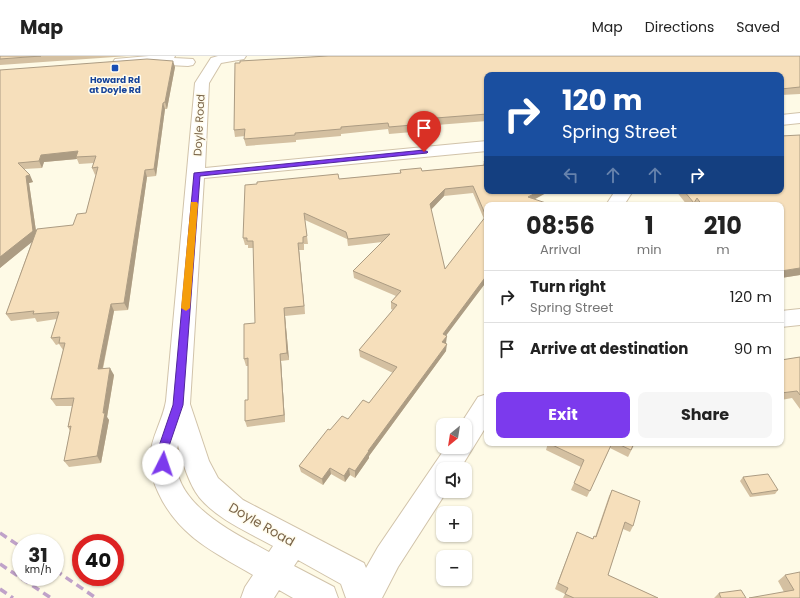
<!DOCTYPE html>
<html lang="en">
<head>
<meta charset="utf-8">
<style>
  :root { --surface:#fff; --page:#f6f6f6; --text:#222; --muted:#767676; --line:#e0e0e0; --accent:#7c3aed }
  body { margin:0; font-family:Poppins,sans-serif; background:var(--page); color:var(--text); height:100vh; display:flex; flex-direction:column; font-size:15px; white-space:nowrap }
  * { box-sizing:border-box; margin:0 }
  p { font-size:13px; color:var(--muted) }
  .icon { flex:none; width:22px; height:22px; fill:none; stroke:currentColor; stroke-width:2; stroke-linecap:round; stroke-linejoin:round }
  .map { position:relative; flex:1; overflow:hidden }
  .drawer { position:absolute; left:484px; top:146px; width:300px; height:244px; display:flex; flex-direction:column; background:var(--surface); border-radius:8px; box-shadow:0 1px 3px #0004 }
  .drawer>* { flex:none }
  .top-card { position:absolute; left:484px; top:16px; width:300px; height:122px; border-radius:8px; box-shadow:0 1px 3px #0004; background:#1a4fa0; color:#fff; overflow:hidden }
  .needle { width:26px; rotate:210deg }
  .tools { position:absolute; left:436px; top:362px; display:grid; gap:8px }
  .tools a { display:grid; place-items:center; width:36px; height:36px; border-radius:8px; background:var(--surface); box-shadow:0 1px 3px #0004; font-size:20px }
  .speed { position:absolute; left:12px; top:478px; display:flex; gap:8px; font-size:20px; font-weight:700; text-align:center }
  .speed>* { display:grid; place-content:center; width:52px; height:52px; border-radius:50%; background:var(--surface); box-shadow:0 1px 3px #0004; line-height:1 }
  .speed small { font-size:10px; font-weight:400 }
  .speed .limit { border:6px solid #d22; background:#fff; color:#111 }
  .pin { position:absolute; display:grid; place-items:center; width:34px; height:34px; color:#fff; margin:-41px -17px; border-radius:50% 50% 50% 0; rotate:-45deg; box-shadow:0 0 4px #0007 }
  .pin .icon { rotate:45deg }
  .me { position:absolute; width:44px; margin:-22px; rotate:4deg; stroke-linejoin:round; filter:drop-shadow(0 0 3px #0008) }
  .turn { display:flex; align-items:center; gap:14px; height:84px; padding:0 12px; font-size:18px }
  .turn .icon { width:52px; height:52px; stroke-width:2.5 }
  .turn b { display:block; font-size:28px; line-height:34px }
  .lanes { display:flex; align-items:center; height:38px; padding:0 12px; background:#0003; justify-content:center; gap:20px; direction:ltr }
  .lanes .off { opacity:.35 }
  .eta { display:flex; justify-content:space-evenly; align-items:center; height:68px; text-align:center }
  .eta b { font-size:24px; font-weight:700; line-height:28px }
  .primary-button { display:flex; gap:8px; margin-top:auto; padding:8px 12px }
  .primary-button a { flex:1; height:46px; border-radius:8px; background:var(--accent); color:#fff; font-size:16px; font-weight:700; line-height:46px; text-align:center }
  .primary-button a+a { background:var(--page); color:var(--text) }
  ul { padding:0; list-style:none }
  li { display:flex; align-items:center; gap:12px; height:52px; padding:0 12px; border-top:1px solid var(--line) }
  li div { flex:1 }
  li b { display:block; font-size:15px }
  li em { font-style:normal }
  header { display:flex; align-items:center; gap:24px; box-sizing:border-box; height:56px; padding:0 20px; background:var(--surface); border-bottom:1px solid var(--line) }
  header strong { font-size:19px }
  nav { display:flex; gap:22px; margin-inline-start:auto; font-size:14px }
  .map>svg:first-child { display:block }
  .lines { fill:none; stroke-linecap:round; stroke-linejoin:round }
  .minor-casing { stroke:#d1c3aa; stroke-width:2 }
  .minor { fill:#fff; fill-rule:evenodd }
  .rail { stroke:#c0a2c9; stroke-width:3.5; stroke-dasharray:8 5; stroke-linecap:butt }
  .wall { fill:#d4c0a1; fill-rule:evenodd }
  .shaded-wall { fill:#ac9c83 }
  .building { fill:#f6dfbb; stroke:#ac9c83; fill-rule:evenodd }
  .route { fill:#7c3aed; stroke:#51269a }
  .slow { fill:#f59e0b }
  .transit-dot { fill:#1a4fb4; stroke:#fffcee; stroke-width:1.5 }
  .labels { text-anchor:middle; stroke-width:3; stroke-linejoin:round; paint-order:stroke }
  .far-transit-label { font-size:9px; font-weight:bold; fill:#164399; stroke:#fffcee }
  .street-label { font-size:11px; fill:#7a6448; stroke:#fffcee }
  .near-street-label { font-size:13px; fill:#7a6448; stroke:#fffcee }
</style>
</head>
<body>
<header>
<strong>Map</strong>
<nav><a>Map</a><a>Directions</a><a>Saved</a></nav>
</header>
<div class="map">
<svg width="800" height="542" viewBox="0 0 800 542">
  <rect width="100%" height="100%" fill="#fefae6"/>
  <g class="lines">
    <defs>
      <path id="minor" d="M 149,0 L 175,0 L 174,2 L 193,3 L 195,6 L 193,9 L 188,10 L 149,8 L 120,10 L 115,9 L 113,6 L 115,3 Z
        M 218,0 L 246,0 L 244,3 L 221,7 L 209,27 L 205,112 L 487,85 L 487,95 L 204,122 L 190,348 L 209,405 L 218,422 L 243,444 L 364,507 L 366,512 L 378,491 L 446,391 L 465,391 L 465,369 L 460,369 L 478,341 L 487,338 L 487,369 L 460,413 L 443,413 L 443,435 L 447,435 L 398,511 L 382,542 L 346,542 L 341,528 L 298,504 L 294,510 L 334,531 L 338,542 L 293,542 L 279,534 L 274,542 L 241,542 L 245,531 L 253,519 C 214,496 178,480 158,436 C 153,425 149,413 150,401 C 151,381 163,364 166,345 L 195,27 L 211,2 ZM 178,389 C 182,405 189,428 199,441 C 218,464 248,476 273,490 L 269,496 C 231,475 163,444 178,389 Z
        M 800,57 L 800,67 L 781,69 L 781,59 Z
        M 615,135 L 633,135 L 624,149 L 606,149 Z
        M 800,253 L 800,269 L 781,271 L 781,255 Z"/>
    </defs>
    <use href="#minor" class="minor-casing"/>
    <use href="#minor" class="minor"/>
    <path class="rail" d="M 0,477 L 21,491
      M 0,508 L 51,542
      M 55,514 L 96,542
      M 0,533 L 13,542"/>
  </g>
  <path class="wall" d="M 0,0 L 129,0 L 0,9 Z
    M 328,0 L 800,0 L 800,38 L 781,39 L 781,19 L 487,19 L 487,65 L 424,70 L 424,75 L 389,78 L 388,73 L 341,78 L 341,80 L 296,84 L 296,86 L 246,90 L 244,83 L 245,80 L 235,81 L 234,74 L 235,7 L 240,7 L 240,5 Z
    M 175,11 L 167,53 L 165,53 L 156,120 L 147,121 L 128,254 L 114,255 L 103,313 L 114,319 L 107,361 L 109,364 L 101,407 L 69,411 L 64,405 L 70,375 L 68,371 L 72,350 L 56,350 L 51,343 L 63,294 L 59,288 L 56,289 L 51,282 L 57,263 L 37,266 L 35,262 L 11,265 L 6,258 L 32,185 L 0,212 L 0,14 ZM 77,103 L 79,108 L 94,107 L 92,112 L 95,119 L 96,118 L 86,157 L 73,169 L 36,175 L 29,127 L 33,126 L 24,113 L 42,112 L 44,106 Z
    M 800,79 L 800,219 L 781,222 L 781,149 L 687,149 L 676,135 L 781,135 Z
    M 484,105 L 487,105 L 487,225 L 446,279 L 446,287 L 445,288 L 446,295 L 369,400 L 369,402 L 355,422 L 350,419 L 345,426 L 331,418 L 323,429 L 301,416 L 299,410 L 330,374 L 348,363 L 369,347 L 393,317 L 360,301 L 359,294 L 393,254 L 391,253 L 391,246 L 396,240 L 354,222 L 353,215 L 382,186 L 348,190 L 347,183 L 305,164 L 308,188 L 304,188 L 304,194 L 299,194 L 305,258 L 285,260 L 289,304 L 281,305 L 285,366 L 247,371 L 245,365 L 248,344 L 248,310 L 246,310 L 244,303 L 255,267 L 254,192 L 248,192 L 248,189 L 245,189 L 243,182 L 339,123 L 400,117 L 400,114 L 422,115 L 483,109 ZM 473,137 L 484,163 L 445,213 L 431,153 L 444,140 Z
    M 800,301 L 800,353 L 792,342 L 781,344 L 781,304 Z
    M 548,387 L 635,387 L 628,401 L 610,392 L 587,441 L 571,434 L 581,411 L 546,394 Z
    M 639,387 L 645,387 L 644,389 Z
    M 664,387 L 675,387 L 665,388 Z
    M 743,421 L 778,434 L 775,438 L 750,441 L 740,425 Z
    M 612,434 L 633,470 L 630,476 L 623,473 L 608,519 L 658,542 L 563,542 L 565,538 L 555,533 L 577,476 L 593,483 L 594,480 L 595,481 L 609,440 Z
    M 785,519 L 800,542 L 784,536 L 778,525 Z
    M 719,537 L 746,542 L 714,542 Z"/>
  <path class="shaded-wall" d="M 173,5 L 175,11 L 167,53 L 165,46 Z
    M 163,47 L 165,53 L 156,120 L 154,113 Z
    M 78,95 L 76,101 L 77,103 L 44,106 L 42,112 L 39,105 L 41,99 Z
    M 145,114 L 147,121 L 128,254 L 124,247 Z
    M 30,119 L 33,126 L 29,127 L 37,182 L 0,212 L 0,201 L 26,120 Z
    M 445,133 L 444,140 L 430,155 L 430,148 Z
    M 539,135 L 550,135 L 526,148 L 528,141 Z
    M 298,187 L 299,194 L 305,258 L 304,250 Z
    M 800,212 L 800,219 L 781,222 L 781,215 Z
    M 487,219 L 487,225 L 442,285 L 443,278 Z
    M 111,248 L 114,255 L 101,320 L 98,313 Z
    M 284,252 L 285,260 L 289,304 L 287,297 Z
    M 447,280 L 446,287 L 442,293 L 442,286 Z
    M 447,288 L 446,295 L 369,400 L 369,402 L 355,422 L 355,415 L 368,395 Z
    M 280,298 L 281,305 L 285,366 L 284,359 Z
    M 110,312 L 114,319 L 107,361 L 109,364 L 101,407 L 97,400 L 103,357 Z
    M 330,412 L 331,418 L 323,429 L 322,423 Z
    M 349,412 L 350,419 L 345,426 L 344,420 Z"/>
  <path class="building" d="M 0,0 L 41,0 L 0,3 Z
    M 328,0 L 800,0 L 800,31 L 781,33 L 781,19 L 487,19 L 487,58 L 423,63 L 424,68 L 389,71 L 388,67 L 341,71 L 341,73 L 295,77 L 295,79 L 244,83 L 245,73 L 234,74 L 235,7 L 240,7 L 240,5 Z
    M 147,3 L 173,5 L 165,46 L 163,47 L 154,113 L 145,114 L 124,247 L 111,248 L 98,313 L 110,312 L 103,357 L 105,357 L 97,400 L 64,405 L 71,370 L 68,371 L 74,342 L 51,343 L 65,287 L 59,287 L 60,281 L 51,282 L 59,256 L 33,258 L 34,255 L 6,258 L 37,173 L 73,169 L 77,158 L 86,157 L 98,111 L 92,112 L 96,100 L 76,101 L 78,95 L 41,99 L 39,105 L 18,107 L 30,119 L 26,120 L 33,175 L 0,201 L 0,14 Z
    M 800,79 L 800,212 L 781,215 L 781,149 L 702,149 L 697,142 L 694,147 L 684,135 L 781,135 L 781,80 Z
    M 484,105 L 487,105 L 487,135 L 539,135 L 528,141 L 552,149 L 487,149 L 487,219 L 443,278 L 447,280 L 442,286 L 447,288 L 368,395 L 369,395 L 355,415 L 349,412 L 344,420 L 330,412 L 322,423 L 299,410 L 328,373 L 330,374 L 342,360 L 348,363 L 363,344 L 369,347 L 397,311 L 359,294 L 397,249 L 391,246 L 401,235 L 353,215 L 390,178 L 348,183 L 346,176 L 304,157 L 307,180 L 303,181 L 303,187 L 298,187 L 304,250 L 284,252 L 287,297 L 280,298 L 284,359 L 245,365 L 245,344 L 248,344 L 248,302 L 244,303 L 244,268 L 255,267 L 253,185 L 247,185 L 247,182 L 243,182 L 245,129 L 257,128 L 257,126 L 338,118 L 339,123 L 401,117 L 400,114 L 421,112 L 422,115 L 486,109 ZM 473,130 L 486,160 L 445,213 L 430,148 L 445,133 Z
    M 800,301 L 800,339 L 797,335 L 781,337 L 781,304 Z
    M 548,387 L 612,387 L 590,435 L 574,427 L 584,404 Z
    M 616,387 L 634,387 L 631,394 Z
    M 768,418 L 778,434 L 752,438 L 743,421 Z
    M 612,434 L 640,445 L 633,470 L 625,466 L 608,519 L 658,542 L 574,542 L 565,538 L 568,532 L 558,527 L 577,476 L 593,483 L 594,480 L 596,481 Z
    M 800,516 L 800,542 L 749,542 L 794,534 L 785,519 Z
    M 741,534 L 746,542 L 721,542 L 719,537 Z"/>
  <path class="route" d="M 424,94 L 428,96 L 427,97 L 200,120 L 183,349 L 169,390 L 169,408 L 167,411 L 163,413 L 159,411 L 158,408 L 159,390 L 173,349 L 194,117 Z"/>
  <path class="slow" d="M 191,146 L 197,146 L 198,148 L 190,252 L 186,255 L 181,252 Z"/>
  <rect class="transit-dot" x="111" y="8" width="8" height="8" rx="2"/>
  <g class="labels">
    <g class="far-transit-label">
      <text x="115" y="27">Howard Rd<tspan x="115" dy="10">at Doyle Rd</tspan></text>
    </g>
    <g class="street-label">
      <text transform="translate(199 69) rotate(-87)" y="4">Doyle Road</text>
    </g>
    <g class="near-street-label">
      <text transform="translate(262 468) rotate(30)" y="5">Doyle Road</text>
    </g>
  </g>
</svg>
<div class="tools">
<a><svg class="needle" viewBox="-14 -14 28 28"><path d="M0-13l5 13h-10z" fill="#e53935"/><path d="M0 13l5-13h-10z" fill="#767676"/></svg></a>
<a><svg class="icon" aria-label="sound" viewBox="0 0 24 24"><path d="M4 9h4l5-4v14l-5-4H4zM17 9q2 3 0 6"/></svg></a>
<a>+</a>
<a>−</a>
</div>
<div class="speed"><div>31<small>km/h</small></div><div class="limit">40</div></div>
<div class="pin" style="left:424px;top:96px;background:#d93025"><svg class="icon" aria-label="arrive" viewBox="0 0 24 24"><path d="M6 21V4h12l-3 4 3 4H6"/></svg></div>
<svg class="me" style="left:163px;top:408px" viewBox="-20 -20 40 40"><circle r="19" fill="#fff"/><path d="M0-13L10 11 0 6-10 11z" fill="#7c3aed"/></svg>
<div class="top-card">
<div class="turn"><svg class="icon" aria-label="right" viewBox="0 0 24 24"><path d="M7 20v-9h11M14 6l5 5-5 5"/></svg><div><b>120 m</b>Spring Street</div></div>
<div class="lanes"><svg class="icon off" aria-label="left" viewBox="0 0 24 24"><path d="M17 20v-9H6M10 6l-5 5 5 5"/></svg><svg class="icon off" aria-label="ahead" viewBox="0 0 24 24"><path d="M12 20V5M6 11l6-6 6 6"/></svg><svg class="icon off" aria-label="ahead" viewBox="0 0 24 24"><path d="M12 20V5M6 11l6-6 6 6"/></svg><svg class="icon" aria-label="right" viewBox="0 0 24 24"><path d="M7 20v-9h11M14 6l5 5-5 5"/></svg></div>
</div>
<section class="drawer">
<div class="eta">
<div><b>08:56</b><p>Arrival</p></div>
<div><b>1</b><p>min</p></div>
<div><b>210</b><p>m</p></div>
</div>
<ul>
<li><svg class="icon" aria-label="right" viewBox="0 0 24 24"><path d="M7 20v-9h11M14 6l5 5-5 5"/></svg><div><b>Turn right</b><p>Spring Street</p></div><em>120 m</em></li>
<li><svg class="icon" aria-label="arrive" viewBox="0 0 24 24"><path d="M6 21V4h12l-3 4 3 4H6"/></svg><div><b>Arrive at destination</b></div><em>90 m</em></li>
</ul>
<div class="primary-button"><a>Exit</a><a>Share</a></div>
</section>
</div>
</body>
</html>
